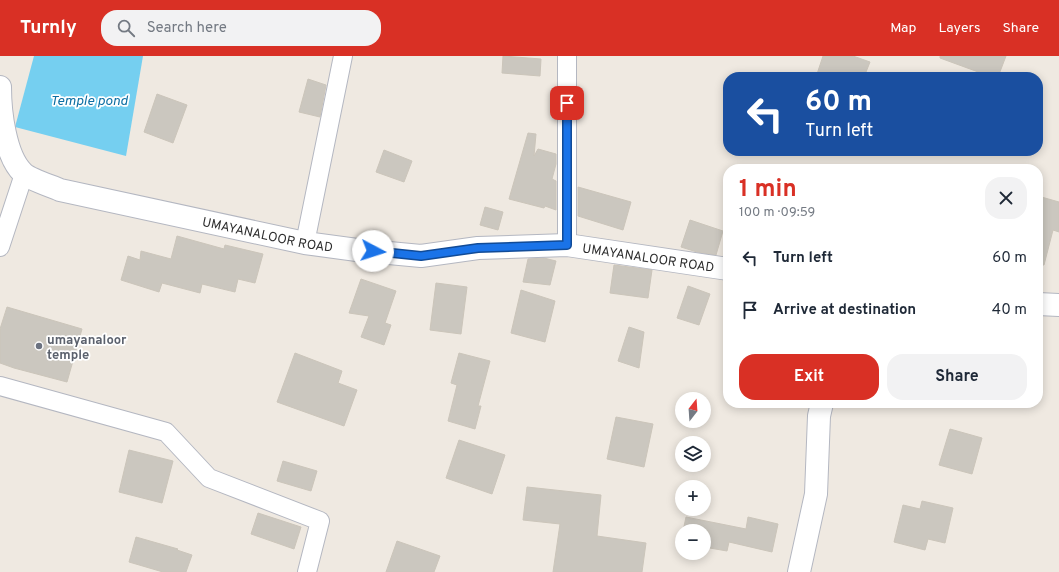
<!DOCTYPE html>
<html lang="en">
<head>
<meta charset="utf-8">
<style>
  :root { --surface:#fff; --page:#f2f2f3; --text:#1f2937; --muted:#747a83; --accent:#d93025 }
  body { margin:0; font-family:Overpass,sans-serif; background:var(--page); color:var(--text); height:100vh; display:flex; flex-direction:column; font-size:15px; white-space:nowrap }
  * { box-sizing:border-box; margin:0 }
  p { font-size:13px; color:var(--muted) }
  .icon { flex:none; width:22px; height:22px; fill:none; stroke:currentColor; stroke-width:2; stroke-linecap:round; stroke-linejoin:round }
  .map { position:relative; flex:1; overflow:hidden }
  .details { position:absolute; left:723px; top:108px; width:320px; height:244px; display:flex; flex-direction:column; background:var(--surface); border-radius:16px; box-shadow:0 2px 10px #0003 }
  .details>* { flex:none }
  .banner { position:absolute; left:723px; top:16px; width:320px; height:84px; border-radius:16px; box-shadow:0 2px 10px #0003; background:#1a4fa0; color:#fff; overflow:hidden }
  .needle { width:26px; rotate:17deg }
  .fabs { position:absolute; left:675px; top:336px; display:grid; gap:8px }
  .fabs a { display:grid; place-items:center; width:36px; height:36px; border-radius:50%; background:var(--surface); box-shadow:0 2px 10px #0003; font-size:20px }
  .pin { position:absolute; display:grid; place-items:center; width:34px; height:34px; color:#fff; margin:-17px; border-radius:8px; box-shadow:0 2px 6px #0006 }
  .me { position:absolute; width:44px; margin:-22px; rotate:95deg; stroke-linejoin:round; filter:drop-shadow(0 0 3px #0008) }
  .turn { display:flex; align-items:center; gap:14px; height:84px; padding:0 16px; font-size:18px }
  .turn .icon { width:52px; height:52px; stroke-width:2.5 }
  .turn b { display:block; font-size:28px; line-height:34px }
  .round { display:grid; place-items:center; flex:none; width:42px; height:42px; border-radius:16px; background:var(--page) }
  .head { display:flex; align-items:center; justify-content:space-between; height:68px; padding:0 16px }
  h1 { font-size:24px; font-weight:700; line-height:30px; color:var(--accent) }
  .primary-button { display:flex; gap:8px; margin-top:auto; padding:8px 16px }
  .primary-button a { flex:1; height:46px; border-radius:16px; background:var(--accent); color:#fff; font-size:16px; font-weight:700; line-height:46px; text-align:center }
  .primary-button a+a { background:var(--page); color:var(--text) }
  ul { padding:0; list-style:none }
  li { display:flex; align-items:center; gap:12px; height:52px; padding:0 16px }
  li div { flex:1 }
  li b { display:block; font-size:15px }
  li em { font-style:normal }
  header { display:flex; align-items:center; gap:24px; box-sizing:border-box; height:56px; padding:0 20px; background:var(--accent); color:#fff }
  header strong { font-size:19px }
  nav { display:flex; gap:22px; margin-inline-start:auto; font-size:14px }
  .search { width:280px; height:36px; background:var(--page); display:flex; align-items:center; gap:10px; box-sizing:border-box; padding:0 14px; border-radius:16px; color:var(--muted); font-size:15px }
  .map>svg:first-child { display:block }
  .water { fill:#75cff0 }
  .building { fill:#cbc7bf; stroke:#cbc5ba }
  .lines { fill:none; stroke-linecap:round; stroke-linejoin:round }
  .street-casing { stroke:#b4b7c1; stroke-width:20 }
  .secondary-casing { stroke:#b4b7c1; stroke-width:24 }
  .street { stroke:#fff; stroke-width:18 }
  .secondary { stroke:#fff; stroke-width:22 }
  .route-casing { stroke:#114b97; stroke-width:10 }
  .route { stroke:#1a73e8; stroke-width:7 }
  .worship-dot { fill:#6b7280; stroke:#fff; stroke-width:1.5 }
  .labels { text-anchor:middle; stroke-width:3.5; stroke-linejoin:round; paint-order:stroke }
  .street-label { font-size:13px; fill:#2e2e2e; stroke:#fff }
  .worship-label { font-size:13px; font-weight:bold; fill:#5b616d; stroke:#fff; text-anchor:start }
  .water-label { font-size:14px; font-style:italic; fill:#0d6fa3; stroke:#fff }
</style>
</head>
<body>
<header>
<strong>Turnly</strong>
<div class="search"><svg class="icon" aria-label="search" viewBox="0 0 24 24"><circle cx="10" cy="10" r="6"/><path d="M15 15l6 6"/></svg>Search here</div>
<nav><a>Map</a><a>Layers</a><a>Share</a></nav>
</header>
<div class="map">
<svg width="1059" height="516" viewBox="0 0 1059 516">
  <rect width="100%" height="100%" fill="#efe9e1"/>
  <path class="water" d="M 34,0 L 143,0 L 126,100 L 15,71 Z"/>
  <path class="building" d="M 503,0 L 541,3 L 540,20 L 502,17 Z
    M 823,0 L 853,0 L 870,6 L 864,21 L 816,21 Z
    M 940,0 L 1006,0 L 998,21 L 992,21 L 940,2 Z
    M 308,23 L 326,29 L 320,61 L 299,56 Z
    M 157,38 L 187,49 L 173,87 L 144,76 Z
    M 528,77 L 536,78 L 534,100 L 538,93 L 556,98 L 556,108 L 552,123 L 556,125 L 556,154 L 545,150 L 544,152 L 509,143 Z
    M 384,94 L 412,105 L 404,126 L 376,116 Z
    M 578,131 L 631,146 L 623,174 L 578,160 Z
    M 1038,140 L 1059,146 L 1059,176 L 1053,174 L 1044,209 L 1038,209 Z
    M 485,151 L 503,156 L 498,174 L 480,169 Z
    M 690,164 L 723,175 L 716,199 L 697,196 L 681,191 Z
    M 177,180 L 224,193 L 225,189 L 263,198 L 255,227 L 238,223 L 235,236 L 202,228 L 200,237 L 162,227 L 159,236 L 121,224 L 128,200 L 140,204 L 141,195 L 171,203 Z
    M 544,202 L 556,205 L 550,229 L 523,226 L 528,203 Z
    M 614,209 L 652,214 L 648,242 L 610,237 Z
    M 361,223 L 396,235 L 385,267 L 391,269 L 384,289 L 361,281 L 369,260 L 349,257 Z
    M 436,227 L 467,231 L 461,278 L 430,274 Z
    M 688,230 L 710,238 L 699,269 L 677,262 Z
    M 521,234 L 555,245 L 545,286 L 511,277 Z
    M 7,251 L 82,273 L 67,326 L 14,312 L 0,307 L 0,273 Z
    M 629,271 L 644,276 L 639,312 L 618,305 Z
    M 295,297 L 342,315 L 338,327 L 357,334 L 344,370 L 277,346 Z
    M 459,297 L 490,305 L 478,350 L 481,350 L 475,373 L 448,365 L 457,329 L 451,327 Z
    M 616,361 L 653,368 L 644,411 L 607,403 Z
    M 950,373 L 982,382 L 972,418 L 939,409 Z
    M 459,384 L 505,399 L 492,438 L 446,422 Z
    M 129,394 L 173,405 L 162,447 L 119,436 Z
    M 283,405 L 317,415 L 311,435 L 277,425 Z
    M 527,431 L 601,439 L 597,480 L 646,487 L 642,516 L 553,516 L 560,468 L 523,464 Z
    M 922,445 L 953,452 L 945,487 L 928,483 L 925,494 L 894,486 L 903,449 L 920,453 Z
    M 258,457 L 301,471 L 294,493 L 251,478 Z
    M 686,461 L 746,473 L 748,461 L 778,468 L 772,496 L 729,486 L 727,495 L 704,491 L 704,475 L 683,475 Z
    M 136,481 L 178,493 L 177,494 L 192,499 L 186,516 L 163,516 L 129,506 Z
    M 397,485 L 440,500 L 434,516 L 386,516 Z"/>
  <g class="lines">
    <defs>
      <path id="street" d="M 567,0 L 567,189
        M 305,187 L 343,0
        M 0,191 L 24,118
        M 0,330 L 166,376 L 209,422 L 320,465 L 307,516"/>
      <g id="secondary">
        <path id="s1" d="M 0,31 C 0,55 5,100 23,117 C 29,123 51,130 60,134 L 305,187 L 357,194 L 421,200 L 478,192 L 567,189 L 728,213"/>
        <path d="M 1038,248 L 1059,249"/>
        <path d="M 799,516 L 816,438 L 819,360 L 822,347"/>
      </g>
    </defs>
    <use href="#street" class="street-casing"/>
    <use href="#secondary" class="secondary-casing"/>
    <use href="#street" class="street"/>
    <use href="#secondary" class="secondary"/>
  </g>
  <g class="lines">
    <defs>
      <path id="route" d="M 373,195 L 421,200 L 478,192 L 567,189 L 567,47"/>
    </defs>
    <use href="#route" class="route-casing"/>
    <use href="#route" class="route"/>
  </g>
  <circle class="worship-dot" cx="39" cy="290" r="4"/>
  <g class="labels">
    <g class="street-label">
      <text dy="5" stroke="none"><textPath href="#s1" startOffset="344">UMAYANALOOR ROAD</textPath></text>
      <text dy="5" stroke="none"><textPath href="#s1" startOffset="728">UMAYANALOOR ROAD</textPath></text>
    </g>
    <g class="worship-label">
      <text x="47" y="288">umayanaloor<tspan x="47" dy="15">temple</tspan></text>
    </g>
    <g class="water-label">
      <text x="89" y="49">Temple pond</text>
    </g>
  </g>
</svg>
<div class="fabs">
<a><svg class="needle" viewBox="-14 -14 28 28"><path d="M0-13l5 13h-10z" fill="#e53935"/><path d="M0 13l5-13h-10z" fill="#747a83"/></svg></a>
<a><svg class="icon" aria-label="layers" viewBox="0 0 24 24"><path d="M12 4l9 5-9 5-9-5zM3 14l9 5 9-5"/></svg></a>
<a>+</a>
<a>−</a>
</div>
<div class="pin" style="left:567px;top:47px;background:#d93025"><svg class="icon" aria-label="arrive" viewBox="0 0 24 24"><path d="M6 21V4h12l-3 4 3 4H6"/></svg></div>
<svg class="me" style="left:373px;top:195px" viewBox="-20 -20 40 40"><circle r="19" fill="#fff"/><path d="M0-13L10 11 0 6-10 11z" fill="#1a73e8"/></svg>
<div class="banner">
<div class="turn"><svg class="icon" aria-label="left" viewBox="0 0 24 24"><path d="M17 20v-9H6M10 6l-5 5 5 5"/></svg><div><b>60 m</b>Turn left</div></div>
</div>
<section class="details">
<div class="head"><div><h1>1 min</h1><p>100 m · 09:59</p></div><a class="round"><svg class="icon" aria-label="close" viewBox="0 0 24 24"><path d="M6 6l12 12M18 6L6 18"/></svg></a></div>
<ul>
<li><svg class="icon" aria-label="left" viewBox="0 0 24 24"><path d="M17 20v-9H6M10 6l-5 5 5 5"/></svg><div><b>Turn left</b></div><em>60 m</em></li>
<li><svg class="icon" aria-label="arrive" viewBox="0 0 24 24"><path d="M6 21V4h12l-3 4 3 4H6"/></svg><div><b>Arrive at destination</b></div><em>40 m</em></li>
</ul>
<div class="primary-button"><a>Exit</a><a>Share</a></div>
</section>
</div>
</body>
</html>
